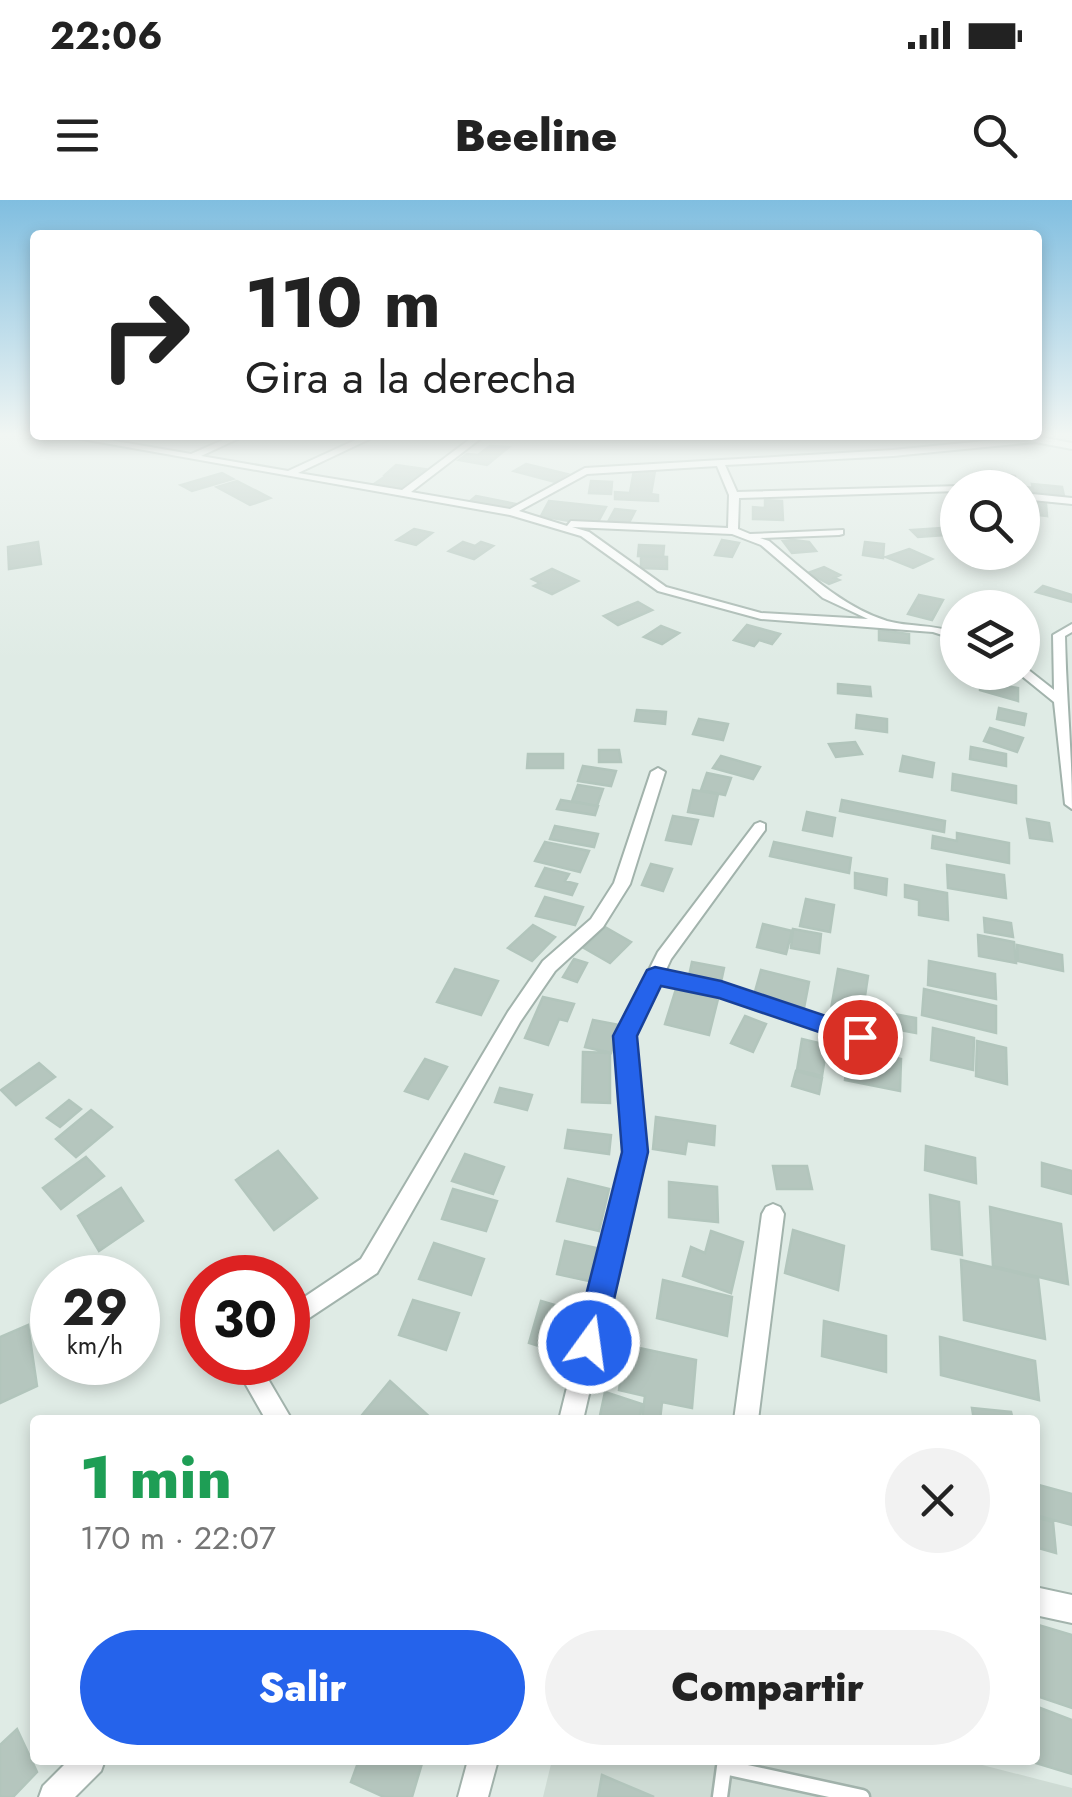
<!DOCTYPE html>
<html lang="es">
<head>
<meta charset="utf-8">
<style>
  :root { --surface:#fff; --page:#f2f2f2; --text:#222; --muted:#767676; --accent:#2563eb }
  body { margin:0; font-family:Jost,sans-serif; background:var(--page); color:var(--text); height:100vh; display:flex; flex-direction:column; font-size:38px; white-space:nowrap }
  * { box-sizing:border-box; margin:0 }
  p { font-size:32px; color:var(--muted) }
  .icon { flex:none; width:55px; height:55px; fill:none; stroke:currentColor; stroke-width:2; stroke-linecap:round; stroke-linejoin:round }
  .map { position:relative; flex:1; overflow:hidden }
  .drawer { position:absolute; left:30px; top:1215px; width:1010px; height:350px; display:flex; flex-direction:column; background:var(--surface); border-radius:10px; box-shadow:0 5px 15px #0003 }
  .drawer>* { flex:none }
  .top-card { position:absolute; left:30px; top:30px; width:1012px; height:210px; border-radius:10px; box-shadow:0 5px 15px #0003; background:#fff; color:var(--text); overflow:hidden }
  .controls { position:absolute; left:940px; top:270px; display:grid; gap:20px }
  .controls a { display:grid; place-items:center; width:100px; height:100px; border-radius:50%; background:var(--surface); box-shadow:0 5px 15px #0003; font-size:50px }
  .speed { position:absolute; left:30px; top:1055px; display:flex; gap:20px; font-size:50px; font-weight:700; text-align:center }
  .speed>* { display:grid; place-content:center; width:130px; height:130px; border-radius:50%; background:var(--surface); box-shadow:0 5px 15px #0003; line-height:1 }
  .speed small { font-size:25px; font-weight:400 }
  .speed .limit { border:15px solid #d22; background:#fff; color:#111 }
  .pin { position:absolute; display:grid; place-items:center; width:85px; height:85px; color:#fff; margin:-42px; border:5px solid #fff; border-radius:50%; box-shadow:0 2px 10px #0007 }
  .me { position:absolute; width:110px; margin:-55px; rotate:14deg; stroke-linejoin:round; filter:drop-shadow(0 0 8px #0008) }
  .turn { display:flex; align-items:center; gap:35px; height:210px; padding:0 50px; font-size:45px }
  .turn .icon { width:130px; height:130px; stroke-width:2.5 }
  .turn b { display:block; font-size:70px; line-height:85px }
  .round { display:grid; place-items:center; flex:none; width:105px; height:105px; border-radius:52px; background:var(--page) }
  .headline { display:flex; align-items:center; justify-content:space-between; height:170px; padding:0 50px }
  h1 { font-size:60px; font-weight:800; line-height:75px; color:#1e9e55 }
  .primary-button { display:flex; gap:20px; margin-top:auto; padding:20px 50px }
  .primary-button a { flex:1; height:115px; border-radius:60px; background:var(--accent); color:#fff; font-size:40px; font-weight:800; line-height:115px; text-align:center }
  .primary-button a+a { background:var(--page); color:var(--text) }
  .status { display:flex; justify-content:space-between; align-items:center; height:70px; padding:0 50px; background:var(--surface); direction:ltr }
  .status svg { height:28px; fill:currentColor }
  header { display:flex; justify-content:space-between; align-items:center; height:130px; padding:0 50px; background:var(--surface); font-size:45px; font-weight:800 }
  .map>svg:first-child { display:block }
  .built { fill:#cedbd4 }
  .building { fill:#b5c6be; stroke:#b2c5bc; stroke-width:2.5 }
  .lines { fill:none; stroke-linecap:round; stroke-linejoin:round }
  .lane-casing { stroke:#a2b3ac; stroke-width:19 }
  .street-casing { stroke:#a2b3ac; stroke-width:4 }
  .lane { stroke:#fff; stroke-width:14 }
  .street { fill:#fff; fill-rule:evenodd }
  .route { fill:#2563eb; stroke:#184099; stroke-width:2.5 }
</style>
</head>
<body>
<div class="status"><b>22:06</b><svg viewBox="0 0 49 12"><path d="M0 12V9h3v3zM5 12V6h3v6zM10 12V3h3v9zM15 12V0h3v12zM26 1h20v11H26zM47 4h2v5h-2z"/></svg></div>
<header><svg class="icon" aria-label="menu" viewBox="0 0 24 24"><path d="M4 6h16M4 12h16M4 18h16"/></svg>Beeline<svg class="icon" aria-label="search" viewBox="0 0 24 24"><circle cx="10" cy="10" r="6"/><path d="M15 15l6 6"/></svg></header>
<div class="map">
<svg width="1072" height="1597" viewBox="0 0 1072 1597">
  <rect width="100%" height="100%" fill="#dfebe5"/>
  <path class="built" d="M 552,1560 L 963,1560 L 1072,1588 L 1072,1597 L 543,1597 Z"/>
  <path class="building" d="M 490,246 L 509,247 L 487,265 L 459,260 L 467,254 L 478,255 Z
    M 526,264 L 567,274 L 555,282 L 514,271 Z
    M 396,265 L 425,269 L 414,279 L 385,275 Z
    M 634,270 L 655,271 L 651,294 L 658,295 L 658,301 L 615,299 L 615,292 L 630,293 Z
    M 992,271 L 1015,276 L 1017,286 L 992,284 Z
    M 222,273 L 233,279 L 192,291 L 181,285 Z
    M 387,275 L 411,280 L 399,289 L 374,284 Z
    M 237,281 L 270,298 L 250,305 L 217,287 Z
    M 591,281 L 612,282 L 611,294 L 589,293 Z
    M 1032,284 L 1062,287 L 1064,296 L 1026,292 L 1025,287 L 1033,288 Z
    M 476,296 L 516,304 L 509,310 L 469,302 Z
    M 765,300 L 782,301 L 783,320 L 753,319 L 753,307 L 765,308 Z
    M 549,301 L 606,307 L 598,322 L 581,323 L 541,316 Z
    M 1022,301 L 1046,304 L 1047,316 L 1022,313 Z
    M 615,309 L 635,311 L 629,323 L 609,320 Z
    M 956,327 L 958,334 L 918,337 L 911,330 Z
    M 414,329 L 432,333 L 416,345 L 397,340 Z
    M 722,340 L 739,343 L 732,357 L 715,355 Z
    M 793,340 L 809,342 L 816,351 L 792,353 L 783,341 Z
    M 38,342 L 41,364 L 9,369 L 8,347 Z
    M 463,342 L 475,346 L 481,342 L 493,346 L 474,359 L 449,351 Z
    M 865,342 L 884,344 L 883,358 L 863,355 Z
    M 639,345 L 664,346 L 663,357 L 638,356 Z
    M 909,349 L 932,359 L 913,368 L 886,357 Z
    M 641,356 L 667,357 L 667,369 L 641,368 Z
    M 824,367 L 840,375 L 834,378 L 839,380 L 829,384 L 808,373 Z
    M 552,369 L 578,381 L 552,394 L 534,386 L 540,383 L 532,379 Z
    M 1043,386 L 1072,395 L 1072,402 L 1036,392 Z
    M 919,395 L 943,400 L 932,420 L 908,414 Z
    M 638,402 L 652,410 L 618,425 L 604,416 Z
    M 747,425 L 780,434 L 772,444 L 759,440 L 754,446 L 734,440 Z
    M 661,426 L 679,433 L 662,444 L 644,437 Z
    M 879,430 L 909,434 L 909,443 L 879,440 Z
    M 980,482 L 1018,488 L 1018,501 L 980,490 Z
    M 838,484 L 870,487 L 871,496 L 838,493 Z
    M 999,508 L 1026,514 L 1024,525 L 997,519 Z
    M 637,510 L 666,512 L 665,524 L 635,521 Z
    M 857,515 L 887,519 L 887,532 L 856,528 Z
    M 699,519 L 728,524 L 723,540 L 693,534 Z
    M 990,528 L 1023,538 L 1017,552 L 984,541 Z
    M 855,542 L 862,554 L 836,557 L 829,544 Z
    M 971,547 L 1006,554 L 1006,566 L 970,559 Z
    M 599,550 L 619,550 L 621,562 L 599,562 Z
    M 528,554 L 563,554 L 563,568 L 527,568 Z
    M 721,556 L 760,567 L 753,579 L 713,568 Z
    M 903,556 L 934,563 L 932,577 L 900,571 Z
    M 583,566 L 616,571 L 611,586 L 578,581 Z
    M 707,573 L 731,578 L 725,595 L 701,590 Z
    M 953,574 L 1016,586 L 1016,603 L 952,590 Z
    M 578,585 L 603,589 L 597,606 L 572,601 Z
    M 693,590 L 718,594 L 713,616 L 688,612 Z
    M 561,600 L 598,606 L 595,615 L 557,609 Z
    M 842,600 L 945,621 L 944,632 L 840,611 Z
    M 807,612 L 835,618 L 832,636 L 803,630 Z
    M 673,616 L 698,620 L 691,644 L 666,640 Z
    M 1027,619 L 1049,623 L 1052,641 L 1030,638 Z
    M 555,626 L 598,634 L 594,647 L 550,639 Z
    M 957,633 L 1009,643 L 1009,663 L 932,648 L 933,636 L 957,641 Z
    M 545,642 L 589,651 L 580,672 L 535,661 Z
    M 774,642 L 851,658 L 849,673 L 770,656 Z
    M 651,664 L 672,669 L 663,691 L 642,685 Z
    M 947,665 L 1004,675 L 1006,698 L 948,688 Z
    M 545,668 L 569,674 L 565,681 L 577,684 L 572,695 L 536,686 Z
    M 855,673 L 887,679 L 886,695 L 855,688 Z
    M 905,685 L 947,693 L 948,720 L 919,715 L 919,700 L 905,697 Z
    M 545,697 L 583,707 L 575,725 L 536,716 Z
    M 806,699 L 834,705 L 830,732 L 800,726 Z
    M 984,718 L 1011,723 L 1013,737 L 985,732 Z
    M 763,724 L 792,731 L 786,754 L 757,747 Z
    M 533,725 L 555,737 L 532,761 L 508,748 Z
    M 605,727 L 631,742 L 610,763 L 584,748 Z
    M 793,729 L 821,734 L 819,753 L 791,748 Z
    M 978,735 L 1014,742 L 1016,763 L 979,756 Z
    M 1017,745 L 1062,755 L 1063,771 L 1018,761 Z
    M 574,759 L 587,763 L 577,782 L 563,777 Z
    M 929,761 L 995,774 L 996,799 L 928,785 Z
    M 692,762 L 724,768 L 721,782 L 689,776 Z
    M 455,769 L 498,781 L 481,815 L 437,802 Z
    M 838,769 L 868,776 L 862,816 L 831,809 Z
    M 761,770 L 809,782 L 804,808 L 754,795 Z
    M 676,789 L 718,799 L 709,835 L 665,824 Z
    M 924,789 L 996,806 L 996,833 L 922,815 Z
    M 543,797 L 574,804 L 567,821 L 559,819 L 548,845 L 525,838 Z
    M 883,812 L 916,818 L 916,833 L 883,827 Z
    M 745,816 L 766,824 L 753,852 L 731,843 Z
    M 593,820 L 619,825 L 611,853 L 585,847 Z
    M 933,828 L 974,838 L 973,870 L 931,860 Z
    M 802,839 L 827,845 L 822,876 L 797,870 Z
    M 977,841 L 1006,848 L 1007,884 L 976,876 Z
    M 848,847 L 901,859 L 900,891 L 845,880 Z
    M 583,852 L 610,853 L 610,903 L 582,902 Z
    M 425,859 L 447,867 L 428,899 L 405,891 Z
    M 39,863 L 55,877 L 16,905 L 1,890 Z
    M 796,871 L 822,878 L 819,894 L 792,886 Z
    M 500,888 L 532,895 L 527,910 L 495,902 Z
    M 69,900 L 81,909 L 60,927 L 47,918 Z
    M 91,910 L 112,927 L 76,957 L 56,939 Z
    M 656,917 L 715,926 L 714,945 L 687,941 L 685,954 L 653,949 Z
    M 568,930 L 611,935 L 609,954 L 565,948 Z
    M 926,946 L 975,958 L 976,983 L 925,970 Z
    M 278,951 L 317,998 L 274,1030 L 236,980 Z
    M 465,954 L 504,967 L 493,994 L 452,981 Z
    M 86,957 L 104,976 L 61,1009 L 43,988 Z
    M 1042,963 L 1072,971 L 1072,994 L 1042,986 Z
    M 773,966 L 807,966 L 812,989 L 777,989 Z
    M 568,979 L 609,989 L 599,1031 L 557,1021 Z
    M 669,982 L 717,987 L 718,1022 L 669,1017 Z
    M 121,988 L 143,1021 L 99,1051 L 78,1016 Z
    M 453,989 L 497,1001 L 486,1031 L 442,1019 Z
    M 930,995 L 959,1002 L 962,1055 L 932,1049 Z
    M 990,1007 L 1061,1024 L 1068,1084 L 993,1066 Z
    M 793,1030 L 844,1046 L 838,1090 L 785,1073 Z
    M 711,1031 L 743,1042 L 731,1093 L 683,1076 L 691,1047 L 705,1053 Z
    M 565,1041 L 596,1048 L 589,1081 L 557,1074 Z
    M 434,1043 L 484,1059 L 471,1095 L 419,1079 Z
    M 961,1060 L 1038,1078 L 1045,1139 L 964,1120 Z
    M 663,1080 L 732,1097 L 727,1136 L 657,1118 Z
    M 413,1100 L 459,1113 L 446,1150 L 399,1135 Z
    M 541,1101 L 579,1112 L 567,1155 L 529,1143 Z
    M 824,1121 L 886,1136 L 886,1172 L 822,1156 Z
    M 28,1125 L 37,1186 L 0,1203 L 0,1137 Z
    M 940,1137 L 1035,1161 L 1039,1200 L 941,1175 Z
    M 625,1145 L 696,1160 L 692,1208 L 662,1202 L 660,1220 L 642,1220 L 645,1196 L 619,1190 Z
    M 390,1181 L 433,1220 L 358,1220 Z
    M 605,1192 L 642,1204 L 639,1220 L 599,1220 Z
    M 972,1208 L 1011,1212 L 1013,1220 L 974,1220 Z
    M 1035,1284 L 1072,1294 L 1072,1325 L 1035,1315 Z
    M 1035,1317 L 1053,1322 L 1056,1353 L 1035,1347 Z
    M 1035,1424 L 1072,1435 L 1072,1508 L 1037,1496 Z
    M 1035,1506 L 1072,1520 L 1072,1574 L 1026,1560 L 1035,1560 Z
    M 17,1529 L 37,1572 L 13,1597 L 0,1597 L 0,1545 Z
    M 359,1560 L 423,1560 L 412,1597 L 384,1597 L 351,1582 Z
    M 602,1575 L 654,1597 L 598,1597 Z"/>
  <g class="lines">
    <defs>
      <path id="lane" d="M 720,1597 L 724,1567 L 862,1597"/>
      <path id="street" d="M 65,236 L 86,236 L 191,254 L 232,236 L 244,236 L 201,256 L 288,271 L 364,236 L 376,236 L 298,273 L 402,290 L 474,236 L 484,236 L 411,292 L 510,309 L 585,268 L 893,250 L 1035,236 L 1072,243 L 1072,249 L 1035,242 L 893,256 L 725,265 L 737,292 L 961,286 L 958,291 L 739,298 L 738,329 L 750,334 L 843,330 L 843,334 L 839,335 L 760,338 L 769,341 C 805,371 842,407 887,421 C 908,427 932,424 958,433 L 958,440 L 933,432 L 761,419 L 658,391 L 581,336 L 510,315 ZM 717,266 L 729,295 L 728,328 L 571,321 L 567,326 L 519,311 L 587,274 ZM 572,327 L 732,334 L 761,345 L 823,398 L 868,419 L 761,413 L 666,387 L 589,332 Z
        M 1022,293 L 1072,298 L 1072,304 L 1022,299 Z
        M 1072,424 L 1072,432 L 1065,436 C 1066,494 1072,551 1072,609 L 1065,604 L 1054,502 L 1017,472 L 1022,472 L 1022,467 L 1026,468 L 1054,490 L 1053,435 Z
        M 658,568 L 665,572 L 630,684 L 603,727 L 555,771 L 520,822 L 377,1073 L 288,1132 L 288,1108 L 361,1059 L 508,812 L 543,761 L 591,719 L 614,683 L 651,572 Z
        M 760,622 L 765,624 L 765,630 L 671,759 L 665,772 L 721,783 L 866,832 L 869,837 L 866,842 L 860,844 L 720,796 L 659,783 L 634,836 L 645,952 L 583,1220 L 559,1220 L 625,952 L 616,836 L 658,752 L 755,624 Z
        M 773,1004 L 780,1007 L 784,1014 L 758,1220 L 734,1220 L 762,1014 L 766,1007 Z
        M 233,1162 L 258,1162 L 292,1220 L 266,1220 Z
        M 1035,1387 L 1072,1395 L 1072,1423 L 1035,1415 Z
        M 69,1560 L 105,1560 L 101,1571 L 75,1597 L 39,1597 L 43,1586 Z
        M 468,1560 L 498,1560 L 488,1597 L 458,1597 Z"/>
    </defs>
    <use href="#lane" class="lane-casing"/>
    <use href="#street" class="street-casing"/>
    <use href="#lane" class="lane"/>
    <use href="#street" class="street"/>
  </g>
  <linearGradient id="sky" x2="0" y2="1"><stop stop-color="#80bee0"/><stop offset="0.51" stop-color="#f1f6f3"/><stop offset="1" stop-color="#f1f6f3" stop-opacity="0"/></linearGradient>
  <rect width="1072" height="460" fill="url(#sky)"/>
  <path class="route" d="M 655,767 L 721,781 L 868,830 L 871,837 L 868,844 L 860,846 L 719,798 L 661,786 L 637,836 L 648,952 L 604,1143 L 600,1154 L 589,1158 L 578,1154 L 574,1143 L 622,952 L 613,836 L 647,770 Z"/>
</svg>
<div class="controls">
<a><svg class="icon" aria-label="search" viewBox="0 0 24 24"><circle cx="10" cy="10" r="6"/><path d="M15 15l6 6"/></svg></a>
<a><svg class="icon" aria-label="layers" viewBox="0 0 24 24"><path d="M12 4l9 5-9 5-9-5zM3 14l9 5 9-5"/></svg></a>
</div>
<div class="speed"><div>29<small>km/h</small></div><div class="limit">30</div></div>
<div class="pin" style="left:860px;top:837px;background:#d93025"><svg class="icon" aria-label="arrive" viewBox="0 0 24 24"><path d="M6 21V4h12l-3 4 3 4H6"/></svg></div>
<svg class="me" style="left:589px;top:1143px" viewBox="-20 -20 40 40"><circle r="17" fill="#2563eb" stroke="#fff" stroke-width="3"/><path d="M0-11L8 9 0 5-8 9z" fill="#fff"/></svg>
<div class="top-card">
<div class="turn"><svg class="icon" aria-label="right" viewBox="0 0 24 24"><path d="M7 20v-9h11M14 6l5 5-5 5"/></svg><div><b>110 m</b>Gira a la derecha</div></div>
</div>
<section class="drawer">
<div class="headline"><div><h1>1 min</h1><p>170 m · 22:07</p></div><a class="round"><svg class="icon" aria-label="close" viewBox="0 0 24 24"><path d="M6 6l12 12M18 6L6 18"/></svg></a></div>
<div class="primary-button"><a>Salir</a><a>Compartir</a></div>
</section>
</div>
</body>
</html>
